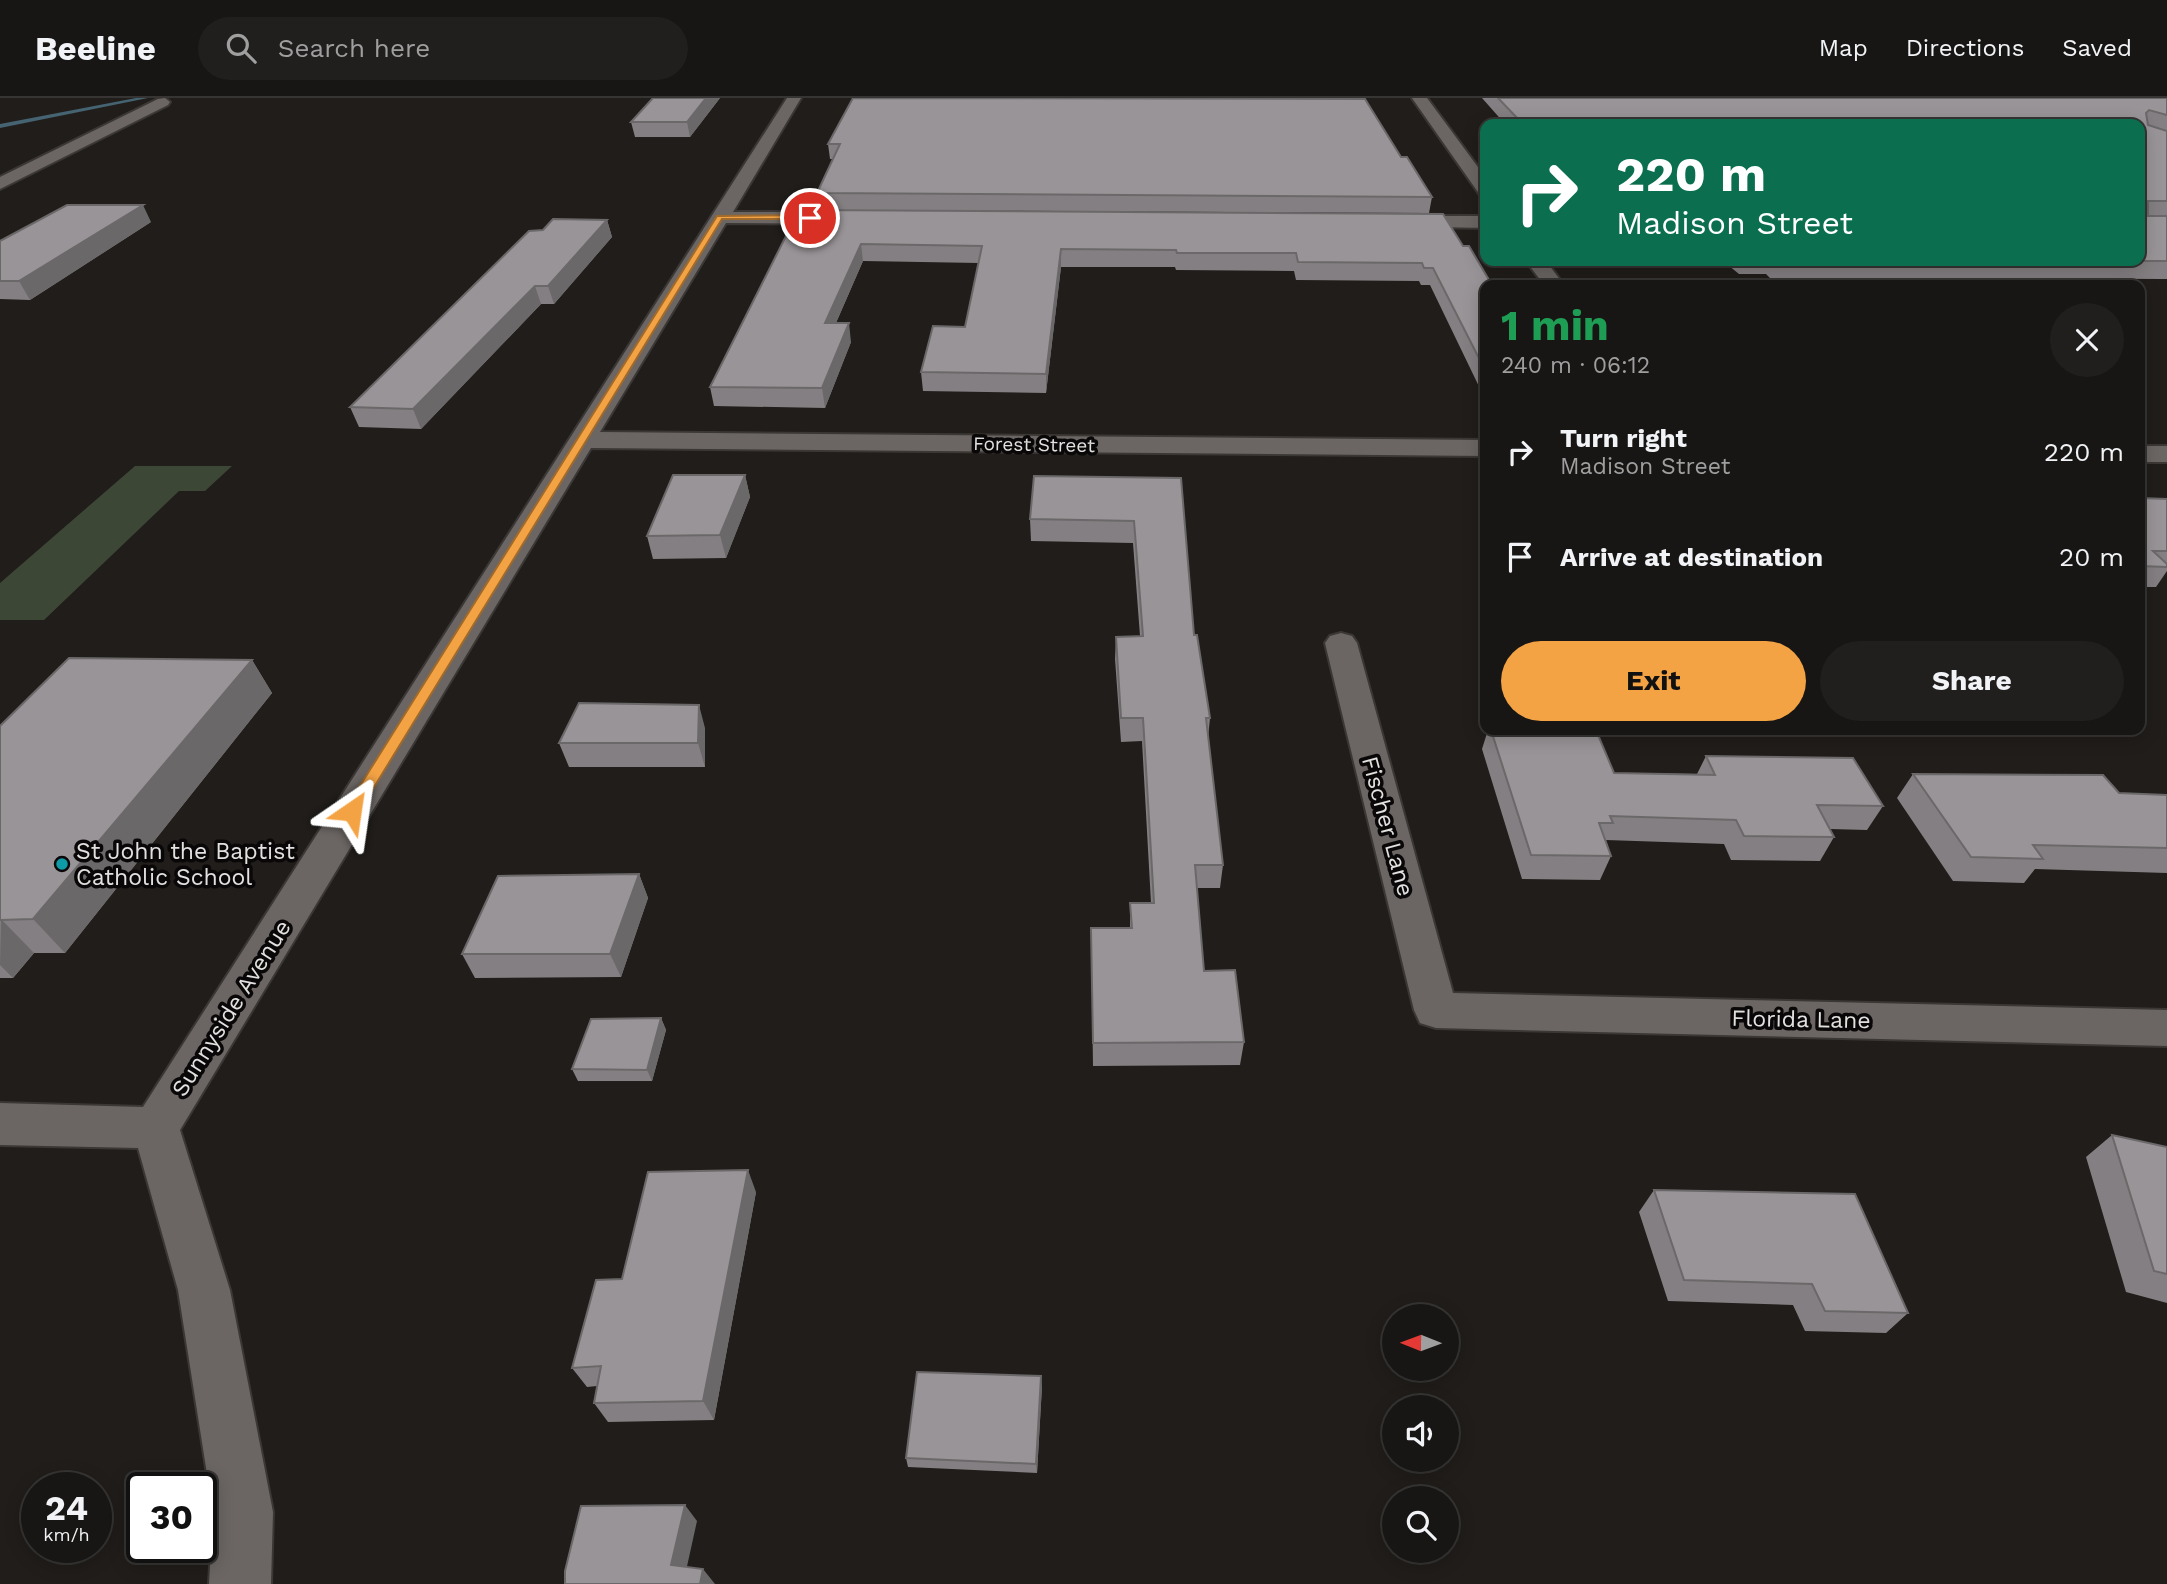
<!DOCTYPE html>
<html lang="en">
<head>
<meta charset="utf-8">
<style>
  :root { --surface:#181614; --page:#211f1d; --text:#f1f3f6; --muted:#9f9fa0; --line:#363534; --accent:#f4a344 }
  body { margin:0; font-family:"Work Sans",sans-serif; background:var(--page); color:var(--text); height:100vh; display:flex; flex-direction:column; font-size:26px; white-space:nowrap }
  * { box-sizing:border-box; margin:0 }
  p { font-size:23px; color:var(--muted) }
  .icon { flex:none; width:38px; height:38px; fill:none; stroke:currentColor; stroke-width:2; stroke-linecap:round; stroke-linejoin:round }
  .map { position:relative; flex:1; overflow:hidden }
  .side { position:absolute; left:1480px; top:182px; width:665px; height:455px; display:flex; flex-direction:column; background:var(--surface); border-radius:14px; box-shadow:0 4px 18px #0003,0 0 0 2px var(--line) }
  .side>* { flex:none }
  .banner { position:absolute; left:1480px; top:21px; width:665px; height:147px; border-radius:14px; box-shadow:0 4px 18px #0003,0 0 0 2px var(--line); background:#0b6e4f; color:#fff; overflow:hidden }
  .needle { width:46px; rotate:271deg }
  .fabs { position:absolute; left:1382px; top:1206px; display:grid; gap:14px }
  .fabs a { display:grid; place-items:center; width:77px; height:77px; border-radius:50%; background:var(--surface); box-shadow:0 4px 18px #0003,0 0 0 2px var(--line); font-size:35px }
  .speed { position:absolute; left:21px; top:1374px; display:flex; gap:14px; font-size:35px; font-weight:700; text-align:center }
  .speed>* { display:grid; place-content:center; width:91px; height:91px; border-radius:50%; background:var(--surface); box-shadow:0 4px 18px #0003,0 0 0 2px var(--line); line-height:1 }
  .speed small { font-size:18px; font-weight:400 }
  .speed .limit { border:4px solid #111; border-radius:10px; background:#fff; color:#111 }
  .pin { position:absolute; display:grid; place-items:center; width:60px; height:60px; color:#fff; margin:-30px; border:4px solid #fff; border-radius:50%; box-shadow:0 2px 7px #0007 }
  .me { position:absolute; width:77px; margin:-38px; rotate:32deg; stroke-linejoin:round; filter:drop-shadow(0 0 5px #0008) }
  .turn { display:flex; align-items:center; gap:24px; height:147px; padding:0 21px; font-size:32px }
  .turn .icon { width:91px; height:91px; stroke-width:2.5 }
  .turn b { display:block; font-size:49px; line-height:60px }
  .round { display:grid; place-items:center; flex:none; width:74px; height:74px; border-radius:37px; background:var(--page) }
  .summary { display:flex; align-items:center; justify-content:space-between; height:119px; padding:0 21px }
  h1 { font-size:42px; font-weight:700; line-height:52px; color:#1e9e55 }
  .action { display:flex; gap:14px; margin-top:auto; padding:14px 21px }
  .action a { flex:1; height:80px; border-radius:42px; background:var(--accent); color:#111; font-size:28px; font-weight:700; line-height:80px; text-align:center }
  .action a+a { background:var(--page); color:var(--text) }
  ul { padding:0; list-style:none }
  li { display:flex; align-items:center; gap:21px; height:105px; padding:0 21px }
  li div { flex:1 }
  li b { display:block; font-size:26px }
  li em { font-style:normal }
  header { display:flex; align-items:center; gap:42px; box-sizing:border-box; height:98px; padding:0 35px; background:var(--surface); border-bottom:2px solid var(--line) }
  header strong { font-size:33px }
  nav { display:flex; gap:38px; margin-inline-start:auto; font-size:24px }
  .search { width:490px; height:63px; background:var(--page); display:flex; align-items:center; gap:18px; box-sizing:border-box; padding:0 24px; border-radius:38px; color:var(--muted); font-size:26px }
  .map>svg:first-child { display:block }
  .green { fill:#3d4736 }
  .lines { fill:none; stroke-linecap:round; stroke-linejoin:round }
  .stream { fill:#456371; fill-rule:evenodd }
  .minor-casing { stroke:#3a3735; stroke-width:4 }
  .minor { fill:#6b6663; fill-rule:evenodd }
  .wall { fill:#847f82 }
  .shaded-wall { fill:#6b686a }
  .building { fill:#999497; stroke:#6b686a; stroke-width:2 }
  .route { fill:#f4a344; stroke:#9f6a2c; stroke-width:2 }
  .culture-dot { fill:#0f9aa8; stroke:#090707; stroke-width:2.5 }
  .labels { text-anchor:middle; stroke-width:7; stroke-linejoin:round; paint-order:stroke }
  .far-street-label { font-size:19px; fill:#e3e1df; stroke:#090707 }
  .street-label { font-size:23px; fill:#e3e1df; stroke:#090707 }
  .poi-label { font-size:23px; fill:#e3e1df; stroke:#090707; text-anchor:start }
</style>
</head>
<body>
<header>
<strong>Beeline</strong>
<div class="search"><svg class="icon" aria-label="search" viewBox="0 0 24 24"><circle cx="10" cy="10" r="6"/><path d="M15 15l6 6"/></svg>Search here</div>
<nav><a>Map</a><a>Directions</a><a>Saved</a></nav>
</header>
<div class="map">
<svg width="2167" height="1486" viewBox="0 0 2167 1486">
  <rect width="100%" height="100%" fill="#201d1a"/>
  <path class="green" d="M 135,368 L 232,368 L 205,393 L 179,393 L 44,522 L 0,522 L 0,485 Z"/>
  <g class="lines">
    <path class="stream" d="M 136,0 L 148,0 L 0,30 L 0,26 Z"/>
    <defs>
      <path id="minor" d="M 165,0 L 170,4 L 168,7 L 0,91 L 0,79 L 158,1 Z
        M 787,0 L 801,0 L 733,114 L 858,114 L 867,120 L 858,126 L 726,125 L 600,334 L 1486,342 L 1486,358 L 591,350 L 180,1032 L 230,1192 L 273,1414 L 271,1486 L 209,1486 L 213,1414 L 178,1192 L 138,1050 L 0,1047 L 0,1005 L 143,1009 Z
        M 1412,0 L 1427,0 L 1486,80 L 1486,98 L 1480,97 Z
        M 1394,118 L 1486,118 L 1486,130 L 1387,128 L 1385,124 Z
        M 1526,163 L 1546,163 L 1564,187 L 1544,187 Z
        M 2140,348 L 2167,348 L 2167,364 L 2140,364 Z
        M 1341,535 L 1352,538 L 1357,545 L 1453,895 L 2167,912 L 2167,948 L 1436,930 L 1420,925 L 1414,912 L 1325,545 L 1330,538 Z"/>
    </defs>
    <use href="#minor" class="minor-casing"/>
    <use href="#minor" class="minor"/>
  </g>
  <path class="wall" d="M 720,0 L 690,39 L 635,39 L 631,24 Z
    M 1482,0 L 2167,0 L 2167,181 L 1934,180 L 1932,184 L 1772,182 L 1766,176 L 1739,176 L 1723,163 L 2140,163 L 2140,26 L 1505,26 Z
    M 828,46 L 1401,59 L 1432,99 L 1429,115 L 876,112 L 1443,116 L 1486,187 L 1486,303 L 1430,187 L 1421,187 L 1419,183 L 1296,182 L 1294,173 L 1176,172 L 1175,169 L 1061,169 L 1046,295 L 923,293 L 921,274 L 965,229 L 979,165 L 863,163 L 836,225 L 851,244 L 825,310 L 714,308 L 710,289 L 799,137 L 820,112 L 817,95 L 833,61 L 830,61 Z
    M 607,122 L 612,139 L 554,206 L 541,206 L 421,331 L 359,329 L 350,309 L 543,132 Z
    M 151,124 L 30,202 L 0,201 L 0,143 Z
    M 745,377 L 750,399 L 726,460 L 653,461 L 647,438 Z
    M 1181,380 L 1194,537 L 1210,620 L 1208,640 L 1223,767 L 1220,790 L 1197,790 L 1204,873 L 1244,944 L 1240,967 L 1093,968 L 1091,830 L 1130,830 L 1130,805 L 1151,805 L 1142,643 L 1121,644 L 1115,561 L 1116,539 L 1140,538 L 1133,445 L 1031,443 L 1030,421 Z
    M 2140,400 L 2167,401 L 2167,473 L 2156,489 L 2140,489 Z
    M 252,562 L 272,595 L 65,855 L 34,855 L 13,880 L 0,880 L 0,628 Z
    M 705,630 L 705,669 L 569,669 L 559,645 Z
    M 1488,632 L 1596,632 L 1614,675 L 1697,676 L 1706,658 L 1883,708 L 1867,732 L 1830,731 L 1834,739 L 1820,763 L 1731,762 L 1724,746 L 1606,742 L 1611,758 L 1600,782 L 1522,781 L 1482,651 Z
    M 1913,676 L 2119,695 L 2167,697 L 2167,775 L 2035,771 L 2024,785 L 1953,783 L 1897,700 Z
    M 639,776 L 648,800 L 621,879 L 475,880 L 462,856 Z
    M 661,920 L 666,932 L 652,983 L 578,983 L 572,971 Z
    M 2112,1037 L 2167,1049 L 2167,1205 L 2126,1194 L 2086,1059 Z
    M 1654,1092 L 1908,1215 L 1886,1235 L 1805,1233 L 1793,1207 L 1668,1203 L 1639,1114 Z
    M 756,1094 L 714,1322 L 608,1324 L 594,1305 L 597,1288 L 587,1289 L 572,1270 L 622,1181 Z
    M 1042,1288 L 1037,1375 L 908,1369 L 906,1360 Z"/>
  <path class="shaded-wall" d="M 706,0 L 720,0 L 690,39 L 687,24 Z
    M 143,107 L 151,124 L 30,202 L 19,183 Z
    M 607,122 L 612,139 L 554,206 L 548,188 Z
    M 861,146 L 863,163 L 828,243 L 825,225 Z
    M 1061,151 L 1061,169 L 1046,295 L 1046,276 Z
    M 535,188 L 541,206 L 421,331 L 413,311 Z
    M 849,225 L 851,244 L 825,310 L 822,290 Z
    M 745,377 L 750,399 L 726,460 L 720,437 Z
    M 252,562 L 272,595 L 65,855 L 33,821 Z
    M 699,607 L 705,630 L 705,669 L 698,645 Z
    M 639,776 L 648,800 L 621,879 L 610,856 Z
    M 1,821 L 34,855 L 13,880 L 0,867 Z
    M 661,920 L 666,932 L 652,983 L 647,972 Z
    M 748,1072 L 756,1094 L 714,1322 L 703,1303 Z
    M 1041,1278 L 1042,1288 L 1037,1375 L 1036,1366 Z
    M 685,1407 L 697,1423 L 684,1482 L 671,1467 Z
    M 703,1471 L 715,1486 L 700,1486 Z"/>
  <path class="building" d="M 653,0 L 706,0 L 687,24 L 631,24 Z
    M 853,0 L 1365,1 L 1401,59 L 1407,59 L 1432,99 L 817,95 L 840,46 L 828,46 Z
    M 1498,0 L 2167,0 L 2167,17 L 2149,12 L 2146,15 L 2148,27 L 2167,33 L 2167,103 L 2148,103 L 2148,118 L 2167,118 L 2167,163 L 2140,163 L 2140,26 L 1526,26 L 1523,22 L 1519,22 Z
    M 67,107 L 143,107 L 19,183 L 0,183 L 0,143 Z
    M 810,112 L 1443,116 L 1463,148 L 1469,148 L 1492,187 L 1486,187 L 1486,274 L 1433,170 L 1424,170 L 1422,165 L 1298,164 L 1296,155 L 1177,155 L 1176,152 L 1061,151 L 1046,276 L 921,274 L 933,228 L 965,229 L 982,148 L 861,146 L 825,225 L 849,225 L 822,290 L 710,289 L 787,136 L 799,137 Z
    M 553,121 L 607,122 L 548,188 L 535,188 L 413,311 L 350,309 L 529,133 L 543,132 Z
    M 1778,163 L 1937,163 L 1940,166 L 1779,164 Z
    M 673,377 L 745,377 L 720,437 L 647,438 Z
    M 1034,378 L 1181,380 L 1194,537 L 1197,537 L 1210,620 L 1206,620 L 1223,767 L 1195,767 L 1204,873 L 1235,872 L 1244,944 L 1093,945 L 1091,830 L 1132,830 L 1130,805 L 1154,805 L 1143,620 L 1121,620 L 1116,539 L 1143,538 L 1134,423 L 1030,421 Z
    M 2140,400 L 2167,401 L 2167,453 L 2153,453 L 2167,466 L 2167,469 L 2140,468 Z
    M 69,560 L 252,562 L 33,821 L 0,822 L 0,628 Z
    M 579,605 L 699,607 L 698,645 L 559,645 Z
    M 1491,632 L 1596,632 L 1614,675 L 1715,677 L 1706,658 L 1853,660 L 1883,708 L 1817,707 L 1834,739 L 1744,738 L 1736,722 L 1610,718 L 1613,725 L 1599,725 L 1611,758 L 1531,757 Z
    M 1913,676 L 2103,677 L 2119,695 L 2167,697 L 2167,750 L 2033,747 L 2043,761 L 1971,759 Z
    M 639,776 L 610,856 L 462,856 L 498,778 Z
    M 661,920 L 647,972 L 572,971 L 591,921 Z
    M 2112,1037 L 2167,1049 L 2167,1176 L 2154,1173 Z
    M 748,1072 L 703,1303 L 594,1305 L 601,1268 L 572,1270 L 596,1182 L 622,1181 L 648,1074 Z
    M 1654,1092 L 1855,1096 L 1908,1215 L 1825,1213 L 1812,1186 L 1684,1182 Z
    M 917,1274 L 1041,1278 L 1036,1366 L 906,1360 Z
    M 685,1407 L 671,1467 L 703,1471 L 700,1486 L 565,1486 L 565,1473 L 581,1408 Z"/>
  <path class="route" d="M 810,117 L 812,121 L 722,121 L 357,717 L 346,717 L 344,713 L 346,710 L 717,118 Z"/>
  <circle class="culture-dot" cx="62" cy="766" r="7"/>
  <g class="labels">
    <g class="far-street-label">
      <text transform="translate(1034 346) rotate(1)" y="7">Forest Street</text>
    </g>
    <g class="street-label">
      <text transform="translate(1388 728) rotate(75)" y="8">Fischer Lane</text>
      <text transform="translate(231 910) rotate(-58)" y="8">Sunnyside Avenue</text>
      <text transform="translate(1801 921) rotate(1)" y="8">Florida Lane</text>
    </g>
    <g class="poi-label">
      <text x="76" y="761">St John the Baptist<tspan x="76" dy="26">Catholic School</tspan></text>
    </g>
  </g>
</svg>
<div class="fabs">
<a><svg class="needle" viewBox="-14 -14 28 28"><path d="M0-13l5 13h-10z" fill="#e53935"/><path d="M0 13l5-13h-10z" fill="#9f9fa0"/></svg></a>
<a><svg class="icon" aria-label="sound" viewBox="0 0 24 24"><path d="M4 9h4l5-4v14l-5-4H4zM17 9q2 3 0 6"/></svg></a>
<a><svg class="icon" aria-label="search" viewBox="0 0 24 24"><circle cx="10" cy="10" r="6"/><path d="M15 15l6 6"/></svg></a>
</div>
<div class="speed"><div>24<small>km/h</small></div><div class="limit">30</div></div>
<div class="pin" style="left:810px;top:120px;background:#d93025"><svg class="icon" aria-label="arrive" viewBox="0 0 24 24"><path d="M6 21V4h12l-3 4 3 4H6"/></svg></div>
<svg class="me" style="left:352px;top:713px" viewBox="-20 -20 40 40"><path d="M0-17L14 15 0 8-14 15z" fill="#f4a344" stroke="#fff" stroke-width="4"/></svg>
<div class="banner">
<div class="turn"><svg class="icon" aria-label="right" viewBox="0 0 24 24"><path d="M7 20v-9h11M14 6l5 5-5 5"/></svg><div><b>220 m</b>Madison Street</div></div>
</div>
<section class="side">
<div class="summary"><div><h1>1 min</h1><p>240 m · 06:12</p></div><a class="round"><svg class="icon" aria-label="close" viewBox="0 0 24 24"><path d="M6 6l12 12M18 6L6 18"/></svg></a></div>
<ul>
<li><svg class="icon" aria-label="right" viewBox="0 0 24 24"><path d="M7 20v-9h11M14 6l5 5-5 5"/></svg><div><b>Turn right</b><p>Madison Street</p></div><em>220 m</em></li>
<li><svg class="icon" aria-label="arrive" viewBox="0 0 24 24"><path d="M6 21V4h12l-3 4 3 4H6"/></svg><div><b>Arrive at destination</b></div><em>20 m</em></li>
</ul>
<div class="action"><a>Exit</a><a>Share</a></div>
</section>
</div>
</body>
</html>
